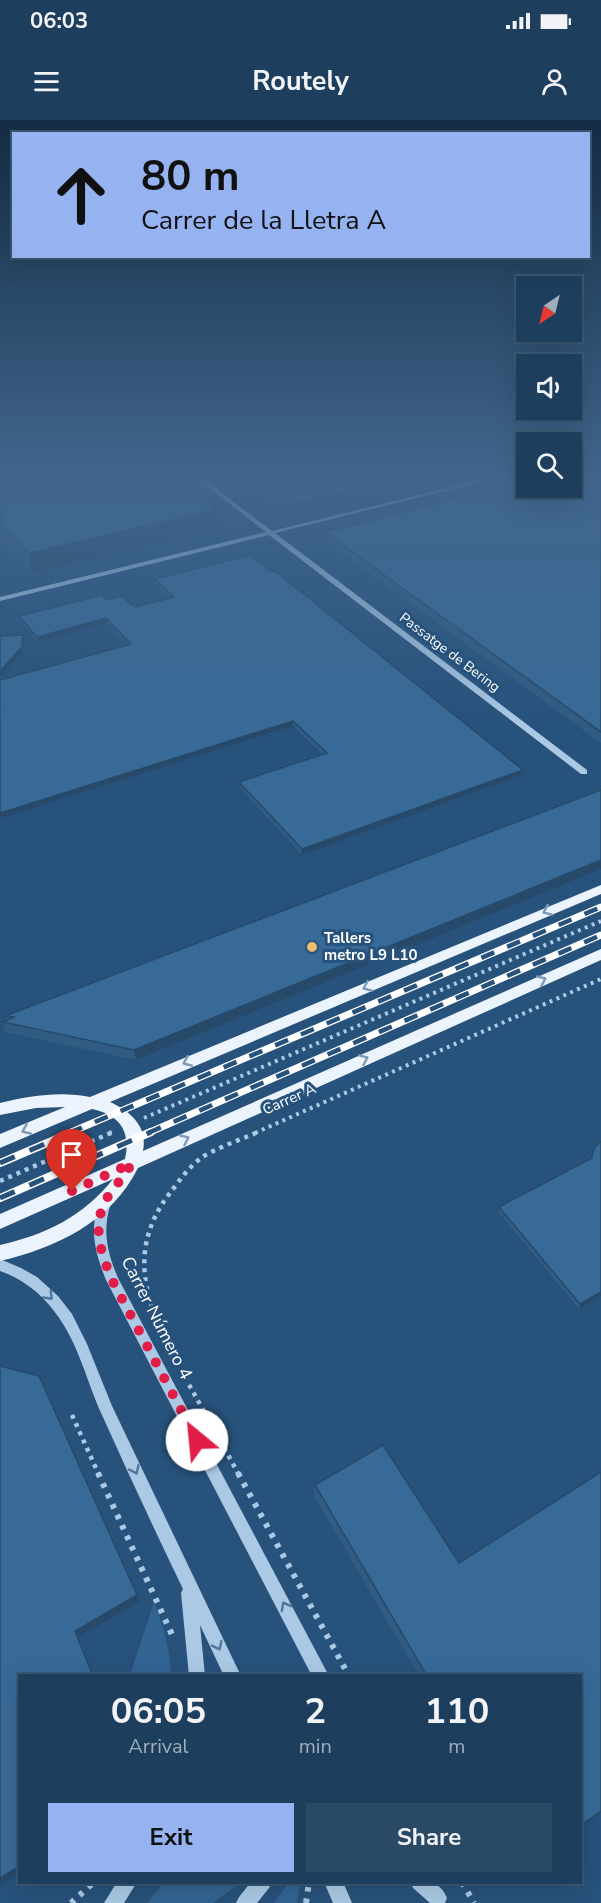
<!DOCTYPE html>
<html lang="en">
<head>
<meta charset="utf-8">
<style>
  :root { --surface:#1d3e5c; --page:#2a4965; --text:#f1f3f6; --muted:#a0aebb; --line:#3b5772; --accent:#95b2f1 }
  body { margin:0; font-family:"Nunito Sans",sans-serif; background:var(--page); color:var(--text); height:100vh; display:flex; flex-direction:column; font-size:22px; white-space:nowrap }
  * { box-sizing:border-box; margin:0 }
  p { font-size:20px; color:var(--muted) }
  .icon { flex:none; width:33px; height:33px; fill:none; stroke:currentColor; stroke-width:2; stroke-linecap:round; stroke-linejoin:round }
  .map { position:relative; flex:1; overflow:hidden }
  .sheet { position:absolute; left:18px; top:1554px; width:564px; height:210px; display:flex; flex-direction:column; background:var(--surface); border-radius:0px; box-shadow:0 6px 24px #0002,0 0 0 2px var(--line) }
  .sheet>* { flex:none }
  .top-card { position:absolute; left:12px; top:12px; width:578px; height:126px; border-radius:0px; box-shadow:0 6px 24px #0002,0 0 0 2px var(--line); background:#95b2f1; color:#111; overflow:hidden }
  .needle { width:39px; rotate:215deg }
  .fabs { position:absolute; left:516px; top:156px; display:grid; gap:12px }
  .fabs a { display:grid; place-items:center; width:66px; height:66px; border-radius:0px; background:var(--surface); box-shadow:0 6px 24px #0002,0 0 0 2px var(--line); font-size:30px }
  .pin { position:absolute; display:grid; place-items:center; width:51px; height:51px; color:#fff; margin:-62px -26px; border-radius:50% 50% 50% 0; rotate:-45deg; box-shadow:0 0 6px #0007 }
  .pin .icon { rotate:45deg }
  .me { position:absolute; width:66px; margin:-33px; rotate:332deg; stroke-linejoin:round; filter:drop-shadow(0 0 4px #0008) }
  .turn { display:flex; align-items:center; gap:21px; height:126px; padding:0 30px; font-size:27px }
  .turn .icon { width:78px; height:78px; stroke-width:2.5 }
  .turn b { display:block; font-size:42px; line-height:51px }
  .eta { display:flex; justify-content:space-evenly; align-items:center; height:102px; text-align:center }
  .eta b { font-size:36px; font-weight:700; line-height:42px }
  .action { display:flex; gap:12px; margin-top:auto; padding:12px 30px }
  .action a { flex:1; height:69px; border-radius:0px; background:var(--accent); color:#111; font-size:24px; font-weight:700; line-height:69px; text-align:center }
  .action a+a { background:var(--page); color:var(--text) }
  .status { display:flex; justify-content:space-between; align-items:center; height:42px; padding:0 30px; background:var(--surface); direction:ltr }
  .status svg { height:16px; fill:currentColor }
  header { display:flex; justify-content:space-between; align-items:center; height:78px; padding:0 30px; background:var(--surface); font-size:27px; font-weight:700 }
  .map>svg:first-child { display:block }
  .green { fill:#326492 }
  .lines { fill:none; stroke-linecap:round; stroke-linejoin:round }
  .path-far2 { stroke:#abc9e4; stroke-width:4; stroke-dasharray:3 4.5; stroke-linecap:butt }
  .path-far1 { stroke:#abc9e4; stroke-width:4.5; stroke-dasharray:4 5; stroke-linecap:butt }
  .path { stroke:#abc9e4; stroke-width:6; stroke-dasharray:4.5 7; stroke-linecap:butt }
  .minor { fill:#abc9e4; fill-rule:evenodd }
  .major { fill:#ebf3fc; fill-rule:evenodd }
  .rail-far1-casing { stroke:#fff; stroke-width:7 }
  .rail-casing { stroke:#fff; stroke-width:8 }
  .rail-far1 { stroke:#27527b; stroke-width:4.5; stroke-dasharray:14; stroke-linecap:butt }
  .rail { stroke:#27527b; stroke-width:5; stroke-dasharray:16; stroke-linecap:butt }
  .wall { fill:#305b82 }
  .shaded-wall { fill:#274a6a }
  .building { fill:#386a97; stroke:#274a6a; stroke-width:1.5 }
  .oneway { stroke:#7f9ab5 }
  .oneway2 { stroke:#4f769a }
  .route { stroke:#e11d48; stroke-width:10; stroke-dasharray:0 18 }
  .poi-dot { fill:#ebbf72; stroke:#27527b; stroke-width:2 }
  .labels { text-anchor:middle; stroke-width:6; stroke-linejoin:round; paint-order:stroke }
  .far-street-label { font-size:14px; fill:#fff; stroke:#27527b }
  .poi-label { font-size:15px; font-weight:bold; fill:#fff; stroke:#27527b; text-anchor:start }
  .street-label { font-size:15px; fill:#fff; stroke:#27527b }
  .near-street-label { font-size:18px; fill:#fff; stroke:#27527b }
</style>
</head>
<body>
<div class="status"><b>06:03</b><svg viewBox="0 0 49 12"><path d="M0 12V9h3v3zM5 12V6h3v6zM10 12V3h3v9zM15 12V0h3v12zM26 1h20v11H26zM47 4h2v5h-2z"/></svg></div>
<header><svg class="icon" aria-label="menu" viewBox="0 0 24 24"><path d="M4 6h16M4 12h16M4 18h16"/></svg>Routely<svg class="icon" aria-label="person" viewBox="0 0 24 24"><circle cx="12" cy="8" r="4"/><path d="M4 21q1-7 8-7t8 7"/></svg></header>
<div class="map">
<svg width="601" height="1783" viewBox="0 0 601 1783">
  <rect width="100%" height="100%" fill="#27527b"/>
  <path class="green" d="M 154,1483 C 164,1507 170,1529 171,1555 L 130,1555 Z
    M 165,1762 L 240,1762 L 240,1763 L 213,1783 L 147,1783 Z
    M 289,1763 L 300,1763 L 297,1783 L 274,1783 Z"/>
  <g class="lines">
    <path class="path-far2" d="M 144,998 L 601,801
      M 109,1013 L 115,1011
      M 255,1013 L 601,859"/>
    <path class="path-far1" d="M 0,1061 L 113,1012
      M 72,1295 L 99,1355
      M 239,1355 C 222,1324 205,1293 188,1263 C 154,1200 119,1139 170,1073 C 179,1061 191,1044 204,1036 C 221,1026 240,1020 258,1012"/>
    <path class="path" d="M 98,1353 L 174,1519
      M 238,1353 L 349,1556
      M 462,1762 L 474,1783
      M 71,1783 L 94,1762
      M 306,1783 L 309,1762"/>
    <path class="minor" d="M 192,355 L 198,355 L 272,411 L 500,355 L 509,355 L 275,413 L 587,650 L 587,654 L 581,654 L 269,415 L 0,481 L 0,477 L 266,412 Z
      M 105,1078 L 109,1079 L 111,1083 C 102,1110 107,1132 118,1158 L 329,1556 L 312,1556 L 106,1160 C 95,1133 88,1107 101,1079 Z
      M 0,1139 L 21,1148 L 37,1157 L 58,1176 L 72,1194 L 87,1224 L 112,1286 L 241,1556 L 224,1556 L 200,1505 L 205,1556 L 189,1556 L 181,1473 L 183,1469 C 155,1411 128,1353 102,1295 C 86,1260 78,1221 54,1191 C 41,1173 21,1158 0,1151 Z
      M 117,1762 L 137,1762 L 124,1783 L 104,1783 Z
      M 251,1762 L 272,1762 L 269,1768 L 257,1783 L 236,1783 L 239,1777 Z
      M 324,1762 L 343,1762 L 352,1783 L 333,1783 Z
      M 410,1762 C 427,1762 440,1760 447,1778 L 445,1783 L 430,1783 L 413,1768 Z"/>
    <path class="major" d="M 601,765 L 601,774 L 110,982 C 130,991 148,1006 143,1031 L 601,829 L 601,840 L 138,1048 C 111,1102 56,1128 0,1141 L 0,1125 C 45,1115 84,1096 113,1059 L 0,1109 L 0,1094 L 125,1039 C 131,1011 120,995 92,989 L 0,1028 L 0,1014 L 65,987 L 36,988 L 0,995 L 0,983 C 29,976 60,971 90,977 Z"/>
    <defs>
      <path id="rail-far1" d="M 69,1013 L 601,787
        M 148,1013 L 601,815"/>
      <path id="rail" d="M 0,1043 L 73,1012
        M 0,1078 L 151,1012"/>
    </defs>
    <use href="#rail-far1" class="rail-far1-casing"/>
    <use href="#rail" class="rail-casing"/>
    <use href="#rail-far1" class="rail-far1"/>
    <use href="#rail" class="rail"/>
  </g>
  <path class="wall" d="M 0,355 L 172,355 L 218,409 L 32,453 L 0,418 L 0,364 L 3,363 L 0,360 Z
    M 237,355 L 446,355 L 288,393 Z
    M 516,355 L 526,355 L 526,361 Z
    M 601,355 L 601,623 L 325,421 L 325,412 Z
    M 155,459 L 522,655 L 302,735 L 239,667 L 239,662 L 323,635 L 293,606 L 127,525 L 107,503 L 38,522 L 20,501 L 19,496 L 106,480 L 134,487 L 170,478 L 156,464 Z
    M 601,670 L 601,749 L 136,940 L 5,912 L 3,902 L 6,900 L 5,896 Z
    M 601,1022 L 601,1176 L 579,1189 L 498,1092 L 499,1087 L 591,1039 Z
    M 601,1352 L 601,1692 L 580,1708 L 580,1556 L 419,1556 L 314,1376 L 315,1365 L 459,1443 Z"/>
  <path class="shaded-wall" d="M 413,355 L 446,355 L 288,393 L 288,385 Z
    M 216,390 L 218,409 L 32,453 L 29,433 Z
    M 106,498 L 107,503 L 38,522 L 37,517 Z
    M 23,515 L 24,520 L 22,532 L 0,557 L 0,551 Z
    M 293,601 L 293,606 L 0,698 L 0,693 Z
    M 523,650 L 522,655 L 302,735 L 302,729 Z
    M 601,740 L 601,749 L 136,940 L 134,930 Z
    M 601,1172 L 601,1176 L 579,1189 L 580,1184 Z
    M 137,1475 L 139,1482 L 78,1517 L 75,1511 Z
    M 601,1691 L 601,1692 L 580,1708 L 580,1706 Z
    M 20,1746 L 20,1752 L 0,1765 L 0,1758 Z"/>
  <path class="building" d="M 10,355 L 172,355 L 216,390 L 29,433 L 0,403 L 0,375 L 5,374 L 0,369 L 0,364 L 16,361 Z
    M 247,355 L 413,355 L 288,385 Z
    M 572,355 L 601,355 L 601,612 L 325,412 L 526,361 L 526,368 L 572,368 Z
    M 250,435 L 271,452 L 275,451 L 523,650 L 302,729 L 239,662 L 327,633 L 293,601 L 0,693 L 0,560 L 131,524 L 106,498 L 37,517 L 19,496 L 102,475 L 106,480 L 122,476 L 134,487 L 174,477 L 155,459 Z
    M 23,515 L 22,527 L 0,551 L 0,516 Z
    M 601,670 L 601,740 L 134,930 L 3,902 L 14,897 L 5,896 Z
    M 600,1022 L 601,1022 L 601,1172 L 580,1184 L 499,1087 L 592,1038 L 594,1028 Z
    M 0,1246 L 39,1256 L 137,1475 L 75,1511 L 93,1556 L 20,1556 L 20,1746 L 0,1758 Z
    M 383,1325 L 459,1443 L 601,1352 L 601,1691 L 580,1706 L 580,1556 L 427,1556 L 315,1365 Z"/>
  <defs><path id="oneway-chevron" d="M-2-3.5L2.5 0L-2 3.5" fill="none" stroke-width="1.6" stroke-linecap="round" stroke-linejoin="round" transform="scale(1.5)"/></defs>
  <g class="oneway">
    <use href="#oneway-chevron" transform="translate(547 791) rotate(157)"/>
    <use href="#oneway-chevron" transform="translate(542 860) rotate(-24)"/>
    <use href="#oneway-chevron" transform="translate(367 867) rotate(157)"/>
    <use href="#oneway-chevron" transform="translate(364 939) rotate(-24)"/>
    <use href="#oneway-chevron" transform="translate(187 942) rotate(157)"/>
    <use href="#oneway-chevron" transform="translate(26 1010) rotate(157)"/>
    <use href="#oneway-chevron" transform="translate(185 1019) rotate(-25)"/>
  </g>
  <g class="oneway2">
    <use href="#oneway-chevron" transform="translate(49 1176) rotate(46)"/>
    <use href="#oneway-chevron" transform="translate(135 1350) rotate(65)"/>
    <use href="#oneway-chevron" transform="translate(285 1486) rotate(-118)"/>
    <use href="#oneway-chevron" transform="translate(218 1526) rotate(64)"/>
  </g>
  <linearGradient id="sky" x2="0" y2="1"><stop stop-color="#152d44"/><stop offset="0.59" stop-color="#41668d"/><stop offset="1" stop-color="#41668d" stop-opacity="0"/></linearGradient>
  <rect width="601" height="604" fill="url(#sky)"/>
  <g class="lines">
    <path class="route" d="M 72,1071 L 132,1043 C 125,1055 115,1066 107,1078 C 91,1106 101,1133 112,1160 L 197,1320"/>
  </g>
  <circle class="poi-dot" cx="312" cy="827" r="6"/>
  <g class="labels">
    <g class="far-street-label">
      <text transform="translate(450 532) rotate(37)" y="5">Passatge de Bering</text>
    </g>
    <g class="poi-label">
      <text x="324" y="823">Tallers<tspan x="324" dy="17">metro L9 L10</tspan></text>
    </g>
    <g class="street-label">
      <text transform="translate(289 979) rotate(-24)" y="5">Carrer A</text>
    </g>
    <g class="near-street-label">
      <text transform="translate(157 1198) rotate(63)" y="6">Carrer Número 4</text>
    </g>
  </g>
</svg>
<div class="fabs">
<a><svg class="needle" viewBox="-14 -14 28 28"><path d="M0-13l5 13h-10z" fill="#e53935"/><path d="M0 13l5-13h-10z" fill="#a0aebb"/></svg></a>
<a><svg class="icon" aria-label="sound" viewBox="0 0 24 24"><path d="M4 9h4l5-4v14l-5-4H4zM17 9q2 3 0 6"/></svg></a>
<a><svg class="icon" aria-label="search" viewBox="0 0 24 24"><circle cx="10" cy="10" r="6"/><path d="M15 15l6 6"/></svg></a>
</div>
<div class="pin" style="left:72px;top:1071px;background:#d93025"><svg class="icon" aria-label="arrive" viewBox="0 0 24 24"><path d="M6 21V4h12l-3 4 3 4H6"/></svg></div>
<svg class="me" style="left:197px;top:1320px" viewBox="-20 -20 40 40"><circle r="19" fill="#fff"/><path d="M0-13L10 11 0 6-10 11z" fill="#e11d48"/></svg>
<div class="top-card">
<div class="turn"><svg class="icon" aria-label="ahead" viewBox="0 0 24 24"><path d="M12 20V5M6 11l6-6 6 6"/></svg><div><b>80 m</b>Carrer de la Lletra A</div></div>
</div>
<section class="sheet">
<div class="eta">
<div><b>06:05</b><p>Arrival</p></div>
<div><b>2</b><p>min</p></div>
<div><b>110</b><p>m</p></div>
</div>
<div class="action"><a>Exit</a><a>Share</a></div>
</section>
</div>
</body>
</html>
